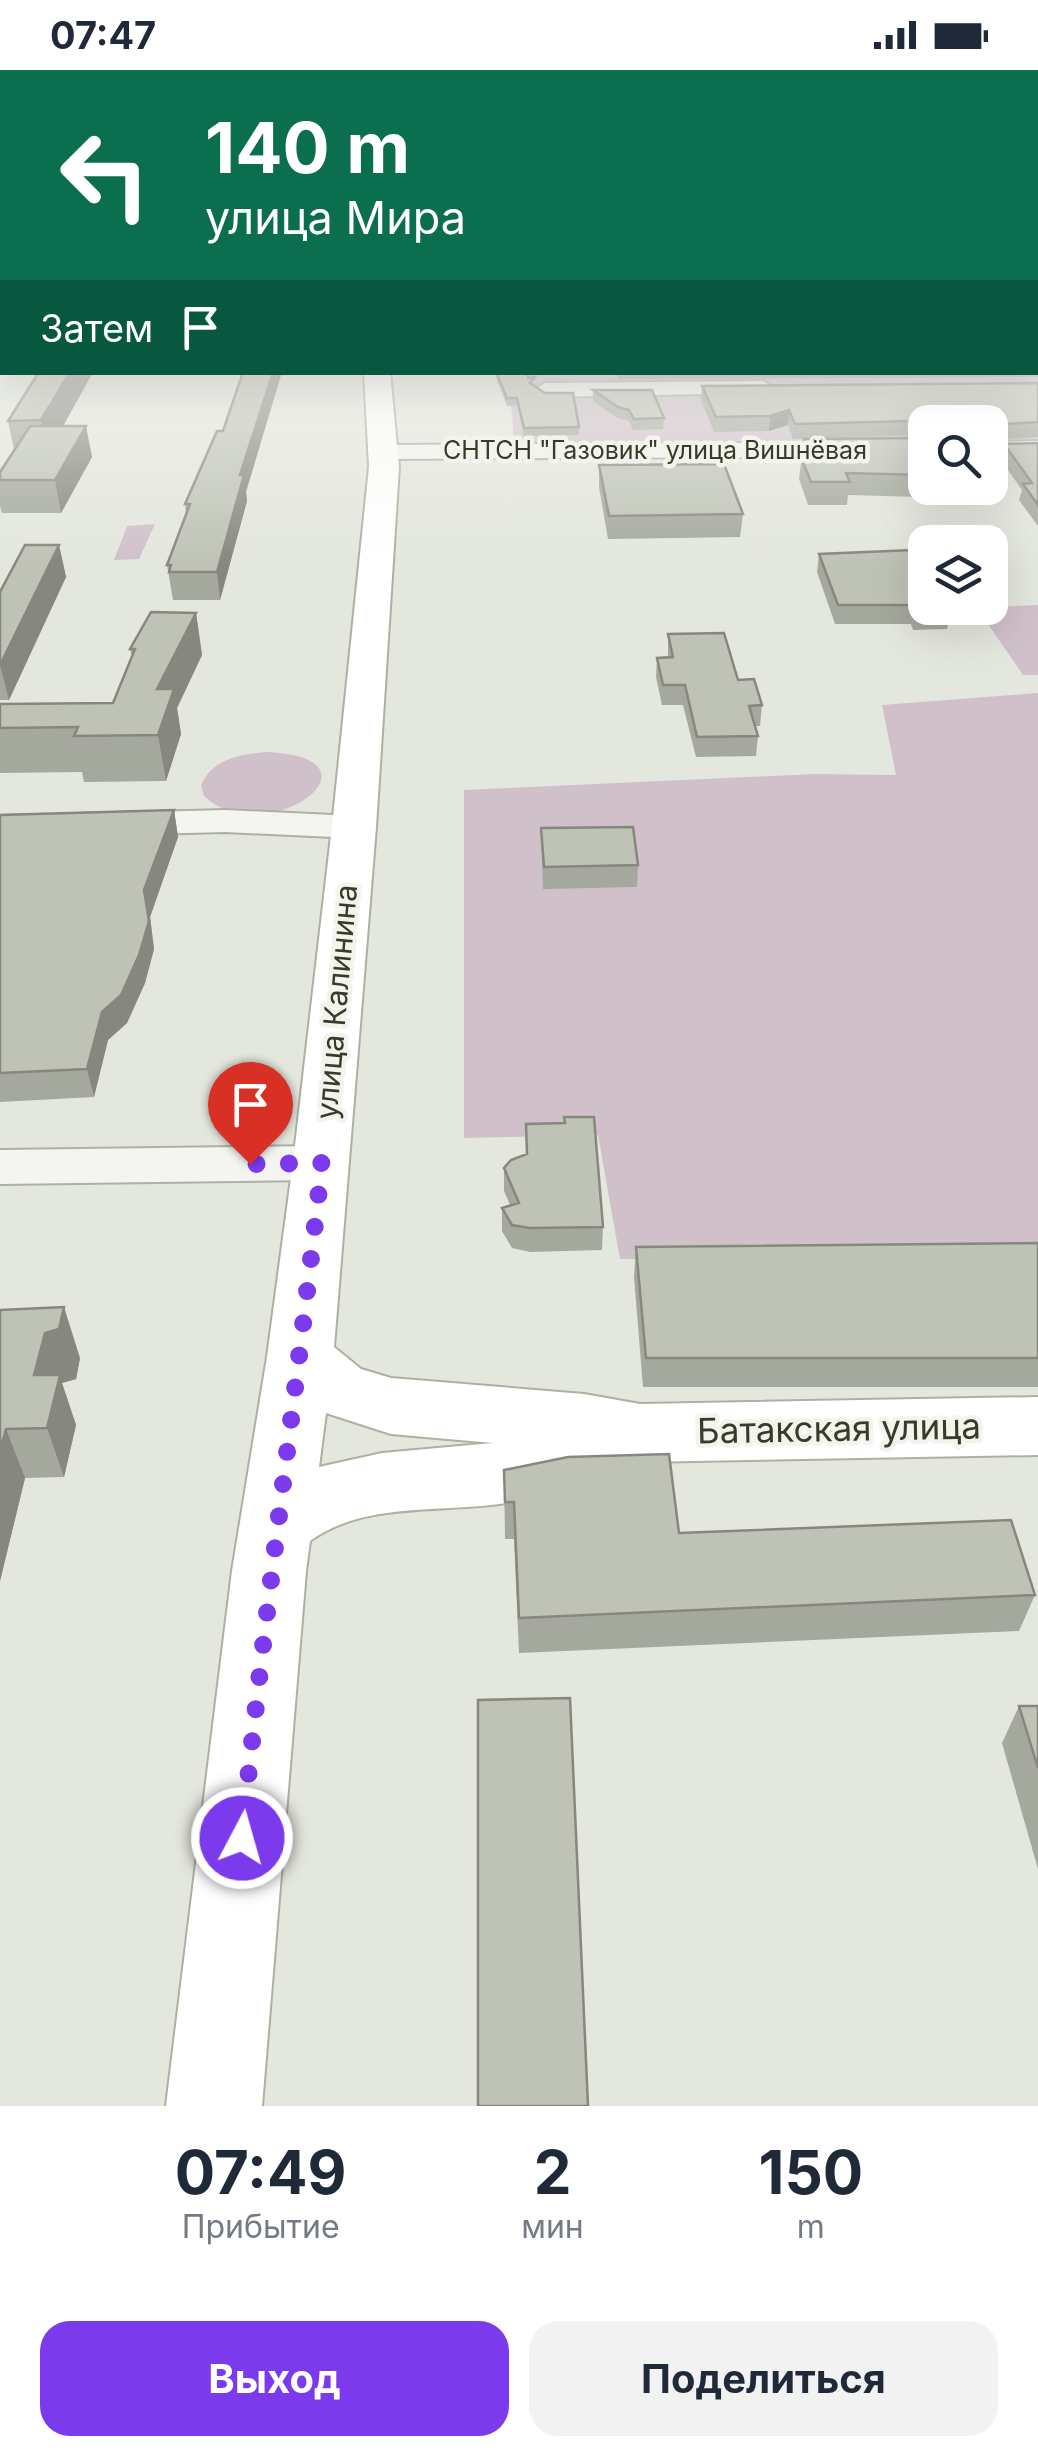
<!DOCTYPE html>
<html lang="ru">
<head>
<meta charset="utf-8">
<style>
  :root { --surface:#fff; --page:#f2f2f3; --text:#1f2937; --muted:#747a83; --accent:#7c3aed }
  body { margin:0; font-family:Inter,sans-serif; background:var(--page); color:var(--text); height:100vh; display:flex; flex-direction:column; font-size:38px; white-space:nowrap }
  * { box-sizing:border-box; margin:0 }
  p { font-size:32px; color:var(--muted) }
  .icon { flex:none; width:55px; height:55px; fill:none; stroke:currentColor; stroke-width:2; stroke-linecap:round; stroke-linejoin:round }
  .map { position:relative; height:2036px; overflow:hidden }
  .sheet { display:flex; flex-direction:column; background:var(--surface); flex:1 }
  .sheet>* { flex:none }
  .banner { position:absolute; left:0px; top:0px; width:1040px; height:305px; box-shadow:0 10px 40px #0002; background:#0b6e4f; color:#fff; overflow:hidden }
  .tools { position:absolute; left:908px; top:335px; display:grid; gap:20px }
  .tools a { display:grid; place-items:center; width:100px; height:100px; border-radius:20px; background:var(--surface); box-shadow:0 10px 40px #0002; font-size:50px }
  .pin { position:absolute; display:grid; place-items:center; width:85px; height:85px; color:#fff; margin:-102px -42px; border-radius:50% 50% 50% 0; rotate:-45deg; box-shadow:0 0 10px #0007 }
  .pin .icon { rotate:45deg }
  .me { position:absolute; width:110px; margin:-55px; rotate:6deg; stroke-linejoin:round; filter:drop-shadow(0 0 8px #0008) }
  .turn { display:flex; align-items:center; gap:35px; height:210px; padding:0 40px; font-size:45px }
  .turn .icon { width:130px; height:130px; stroke-width:2.5 }
  .turn b { display:block; font-size:70px; line-height:85px }
  .then { display:flex; align-items:center; height:95px; padding:0 40px; background:#0003; gap:20px; font-size:38px }
  .eta { display:flex; justify-content:space-evenly; align-items:center; height:170px; text-align:center }
  .eta b { font-size:60px; font-weight:700; line-height:70px }
  .primary-button { display:flex; gap:20px; margin-top:auto; padding:20px 40px }
  .primary-button a { flex:1; height:115px; border-radius:30px; background:var(--accent); color:#fff; font-size:40px; font-weight:700; line-height:115px; text-align:center }
  .primary-button a+a { background:var(--page); color:var(--text) }
  .status { display:flex; justify-content:space-between; align-items:center; height:70px; padding:0 50px; background:var(--surface); direction:ltr }
  .status svg { height:28px; fill:currentColor }
  .map>svg:first-child { display:block }
  .green { fill:#d0c0ca }
  .lines { fill:none; stroke-linecap:round; stroke-linejoin:round }
  .minor-casing { stroke:#adb0a4; stroke-width:4 }
  .major-casing { stroke:#adb19f; stroke-width:4 }
  .minor { fill:#f4f5f1; fill-rule:evenodd }
  .major { fill:#fff; fill-rule:evenodd }
  .wall { fill:#a4a89d }
  .shaded-wall { fill:#86887f }
  .building { fill:#bfc3b6; stroke:#86887f; stroke-width:2.5 }
  .route { stroke:#7c3aed; stroke-width:18; stroke-dasharray:0 32.4 }
  .labels { text-anchor:middle; stroke-width:9; stroke-linejoin:round; paint-order:stroke }
  .far-street-label { font-size:25px; fill:#373c29; stroke:#f3f4ed }
  .street-label { font-size:30px; fill:#373c29; stroke:#f3f4ed }
  .near-street-label { font-size:35px; fill:#373c29; stroke:#f3f4ed }
</style>
</head>
<body>
<div class="status"><b>07:47</b><svg viewBox="0 0 49 12"><path d="M0 12V9h3v3zM5 12V6h3v6zM10 12V3h3v9zM15 12V0h3v12zM26 1h20v11H26zM47 4h2v5h-2z"/></svg></div>
<div class="map">
<svg width="1038" height="2036" viewBox="0 0 1038 2036">
  <rect width="100%" height="100%" fill="#e4e7de"/>
  <path class="green" d="M 1038,220 L 1038,371 L 990,371 L 990,352 L 925,352 L 925,372 L 515,378 L 508,303 L 1038,302 Z
    M 155,454 L 139,489 L 114,490 L 127,456 Z
    M 1038,535 L 1038,605 L 1023,605 L 977,538 Z
    M 1038,623 L 1038,1192 L 620,1189 L 598,1065 L 464,1068 L 464,720 L 815,704 L 896,705 L 882,635 Z
    M 267,682 C 395,688 266,784 204,726 L 201,716 C 211,689 241,684 267,682 Z"/>
  <g class="lines">
    <defs>
      <path id="minor" d="M 763,311 L 774,318 L 771,323 L 545,327 L 534,320 L 545,313 Z
        M 1038,371 L 1038,385 L 990,386 L 990,372 Z
        M 925,372 L 925,386 L 384,389 L 372,382 L 384,375 Z
        M 225,740 L 354,746 L 367,749 L 372,757 L 367,765 L 354,768 L 225,762 L 0,768 L 0,746 Z
        M 322,1076 L 339,1081 L 346,1093 L 339,1105 L 322,1110 L 0,1114 L 0,1080 Z"/>
      <path id="major" d="M 364,302 L 390,302 L 399,397 L 376,757 L 334,1277 L 361,1299 L 391,1308 L 584,1324 L 640,1334 L 1038,1327 L 1038,1385 L 640,1392 L 613,1387 L 603,1407 C 574,1417 543,1427 513,1432 C 449,1444 365,1430 310,1471 L 306,1501 L 262,2036 L 166,2036 L 232,1501 L 267,1287 L 293,1093 L 332,757 L 369,397 ZM 326,1343 L 391,1364 L 493,1373 L 382,1383 L 319,1397 Z"/>
    </defs>
    <use href="#minor" class="minor-casing"/>
    <use href="#major" class="major-casing"/>
    <use href="#minor" class="minor"/>
    <use href="#major" class="major"/>
  </g>
  <path class="wall" d="M 1038,224 L 1038,307 L 618,309 L 617,302 L 1038,302 Z
    M 39,302 L 93,302 L 63,356 L 92,387 L 61,443 L 2,443 L 0,436 L 0,402 L 14,380 L 8,351 Z
    M 494,302 L 527,302 L 528,308 L 534,316 L 579,357 L 579,365 L 524,366 L 517,335 L 507,336 Z
    M 1038,313 L 1038,367 L 990,370 L 990,352 L 925,352 L 925,365 L 793,369 L 788,355 L 769,361 L 714,362 L 701,330 L 702,316 Z
    M 593,320 L 664,348 L 663,359 L 633,360 L 629,351 L 617,348 L 593,331 Z
    M 223,361 L 246,422 L 247,431 L 220,530 L 173,530 L 167,495 L 186,444 L 185,434 Z
    M 925,368 L 925,418 L 960,418 L 958,428 L 848,425 L 847,435 L 808,435 L 799,409 L 804,369 Z
    M 1038,373 L 1038,456 L 1019,430 L 1022,420 L 1001,390 L 1004,374 Z
    M 599,395 L 743,444 L 740,467 L 608,469 L 599,417 Z
    M 59,475 L 66,507 L 9,630 L 0,630 L 0,522 Z
    M 819,484 L 925,538 L 951,540 L 947,559 L 913,560 L 911,554 L 835,554 L 817,502 Z
    M 196,543 L 202,585 L 177,638 L 181,664 L 166,711 L 84,712 L 82,702 L 0,703 L 0,634 L 113,633 L 132,587 L 130,579 Z
    M 668,564 L 738,610 L 762,635 L 760,656 L 755,656 L 758,666 L 756,686 L 696,687 L 683,635 L 662,635 L 656,607 L 657,588 L 668,588 Z
    M 174,740 L 178,767 L 150,847 L 154,879 L 145,913 L 127,953 L 108,970 L 94,1027 L 0,1032 L 0,745 Z
    M 541,758 L 638,795 L 637,817 L 543,819 Z
    M 526,1054 L 603,1157 L 602,1180 L 530,1182 L 512,1178 L 502,1161 L 502,1138 L 510,1135 L 504,1121 L 504,1098 L 526,1084 Z
    M 1038,1173 L 1038,1317 L 643,1317 L 634,1207 L 636,1177 Z
    M 0,1240 L 80,1288 L 76,1309 L 62,1313 L 76,1355 L 64,1407 L 25,1408 L 0,1511 Z
    M 504,1400 L 679,1463 L 1035,1525 L 1019,1561 L 519,1583 L 514,1469 L 505,1469 Z
    M 1019,1636 L 1038,1636 L 1038,1799 L 1002,1673 Z"/>
  <path class="shaded-wall" d="M 0,260 L 2,272 L 2,278 L 0,282 Z
    M 70,302 L 93,302 L 48,383 L 41,350 Z
    M 273,302 L 282,302 L 246,422 L 247,431 L 220,530 L 217,502 L 240,405 Z
    M 789,340 L 788,355 L 769,361 L 770,346 Z
    M 86,356 L 92,387 L 61,443 L 55,410 Z
    M 59,475 L 66,507 L 9,630 L 0,595 Z
    M 196,543 L 202,585 L 177,638 L 181,664 L 166,711 L 158,665 L 157,619 Z
    M 174,740 L 178,767 L 150,847 L 154,879 L 145,913 L 127,953 L 108,970 L 94,1027 L 87,999 L 102,942 Z
    M 64,1237 L 80,1288 L 76,1309 L 62,1313 L 76,1355 L 64,1407 L 47,1358 L 34,1305 L 45,1263 Z
    M 6,1359 L 25,1408 L 0,1511 L 0,1381 Z"/>
  <path class="building" d="M 0,214 L 2,214 L 2,259 L 0,259 L 0,241 L 2,240 Z
    M 39,302 L 70,302 L 41,350 L 8,351 Z
    M 243,302 L 273,302 L 240,405 L 244,405 L 217,502 L 169,502 L 171,495 L 167,495 L 190,434 L 185,434 L 217,361 L 223,361 Z
    M 496,302 L 527,302 L 528,308 L 535,307 L 530,313 L 545,323 L 573,323 L 579,357 L 524,358 L 517,328 L 507,328 Z
    M 1038,313 L 1038,352 L 990,355 L 986,349 L 795,354 L 789,340 L 770,346 L 716,347 L 702,316 Z
    M 593,320 L 652,320 L 664,348 L 634,349 L 629,340 L 618,337 Z
    M 30,356 L 86,356 L 55,410 L 0,410 L 0,402 Z
    M 925,368 L 925,405 L 846,403 L 850,412 L 811,412 L 801,387 L 812,387 L 804,369 Z
    M 1038,373 L 1038,435 L 1023,414 L 1032,413 L 1004,374 Z
    M 724,394 L 743,444 L 609,446 L 599,395 Z
    M 25,475 L 59,475 L 0,595 L 0,522 Z
    M 913,480 L 925,504 L 925,538 L 950,538 L 951,540 L 917,540 L 914,535 L 838,535 L 819,484 Z
    M 151,542 L 196,543 L 157,619 L 174,619 L 158,665 L 74,666 L 78,657 L 0,658 L 0,634 L 113,633 L 135,579 L 130,579 Z
    M 724,563 L 738,610 L 754,609 L 762,635 L 749,636 L 758,666 L 697,667 L 685,615 L 663,615 L 657,588 L 673,587 L 668,564 Z
    M 174,740 L 144,820 L 149,851 L 139,885 L 121,925 L 102,942 L 87,999 L 0,1003 L 0,745 Z
    M 633,757 L 638,795 L 544,797 L 541,758 Z
    M 564,1047 L 594,1047 L 603,1157 L 530,1158 L 512,1155 L 502,1138 L 519,1133 L 504,1098 L 511,1090 L 527,1084 L 526,1054 L 565,1053 Z
    M 1038,1173 L 1038,1288 L 646,1288 L 636,1177 Z
    M 64,1237 L 59,1259 L 45,1263 L 34,1305 L 60,1305 L 47,1358 L 6,1359 L 0,1381 L 0,1240 Z
    M 669,1384 L 679,1463 L 1011,1450 L 1035,1525 L 519,1548 L 514,1432 L 505,1432 L 504,1400 L 568,1387 Z
    M 570,1628 L 588,2036 L 478,2036 L 478,1630 Z
    M 1019,1636 L 1038,1636 L 1038,1698 Z"/>
  <linearGradient id="sky" x2="0" y2="1"><stop stop-color="#97baca"/><stop offset="0.42" stop-color="#f3f4f0"/><stop offset="1" stop-color="#f3f4f0" stop-opacity="0"/></linearGradient>
  <rect width="1038" height="495" fill="url(#sky)"/>
  <g class="lines">
    <path class="route" d="M 242,1768 C 264,1543 297,1319 322,1093 L 250,1094"/>
  </g>
  <g class="labels">
    <g class="far-street-label">
      <text x="655" y="389">СНТСН "Газовик" улица Вишнёвая</text>
    </g>
    <g class="street-label">
      <text transform="translate(337 932) rotate(-85)" y="10">улица Калинина</text>
    </g>
    <g class="near-street-label">
      <text transform="translate(839 1359) rotate(-1)" y="12">Батакская улица</text>
    </g>
  </g>
</svg>
<div class="tools">
<a><svg class="icon" aria-label="search" viewBox="0 0 24 24"><circle cx="10" cy="10" r="6"/><path d="M15 15l6 6"/></svg></a>
<a><svg class="icon" aria-label="layers" viewBox="0 0 24 24"><path d="M12 4l9 5-9 5-9-5zM3 14l9 5 9-5"/></svg></a>
</div>
<div class="pin" style="left:250px;top:1094px;background:#d93025"><svg class="icon" aria-label="arrive" viewBox="0 0 24 24"><path d="M6 21V4h12l-3 4 3 4H6"/></svg></div>
<svg class="me" style="left:242px;top:1768px" viewBox="-20 -20 40 40"><circle r="17" fill="#7c3aed" stroke="#fff" stroke-width="3"/><path d="M0-11L8 9 0 5-8 9z" fill="#fff"/></svg>
<div class="banner">
<div class="turn"><svg class="icon" aria-label="left" viewBox="0 0 24 24"><path d="M17 20v-9H6M10 6l-5 5 5 5"/></svg><div><b>140 m</b>улица Мира</div></div>
<div class="then">Затем<svg class="icon" aria-label="arrive" viewBox="0 0 24 24"><path d="M6 21V4h12l-3 4 3 4H6"/></svg></div>
</div>
</div>
<section class="sheet">
<div class="eta">
<div><b>07:49</b><p>Прибытие</p></div>
<div><b>2</b><p>мин</p></div>
<div><b>150</b><p>m</p></div>
</div>
<div class="primary-button"><a>Выход</a><a>Поделиться</a></div>
</section>
</body>
</html>
